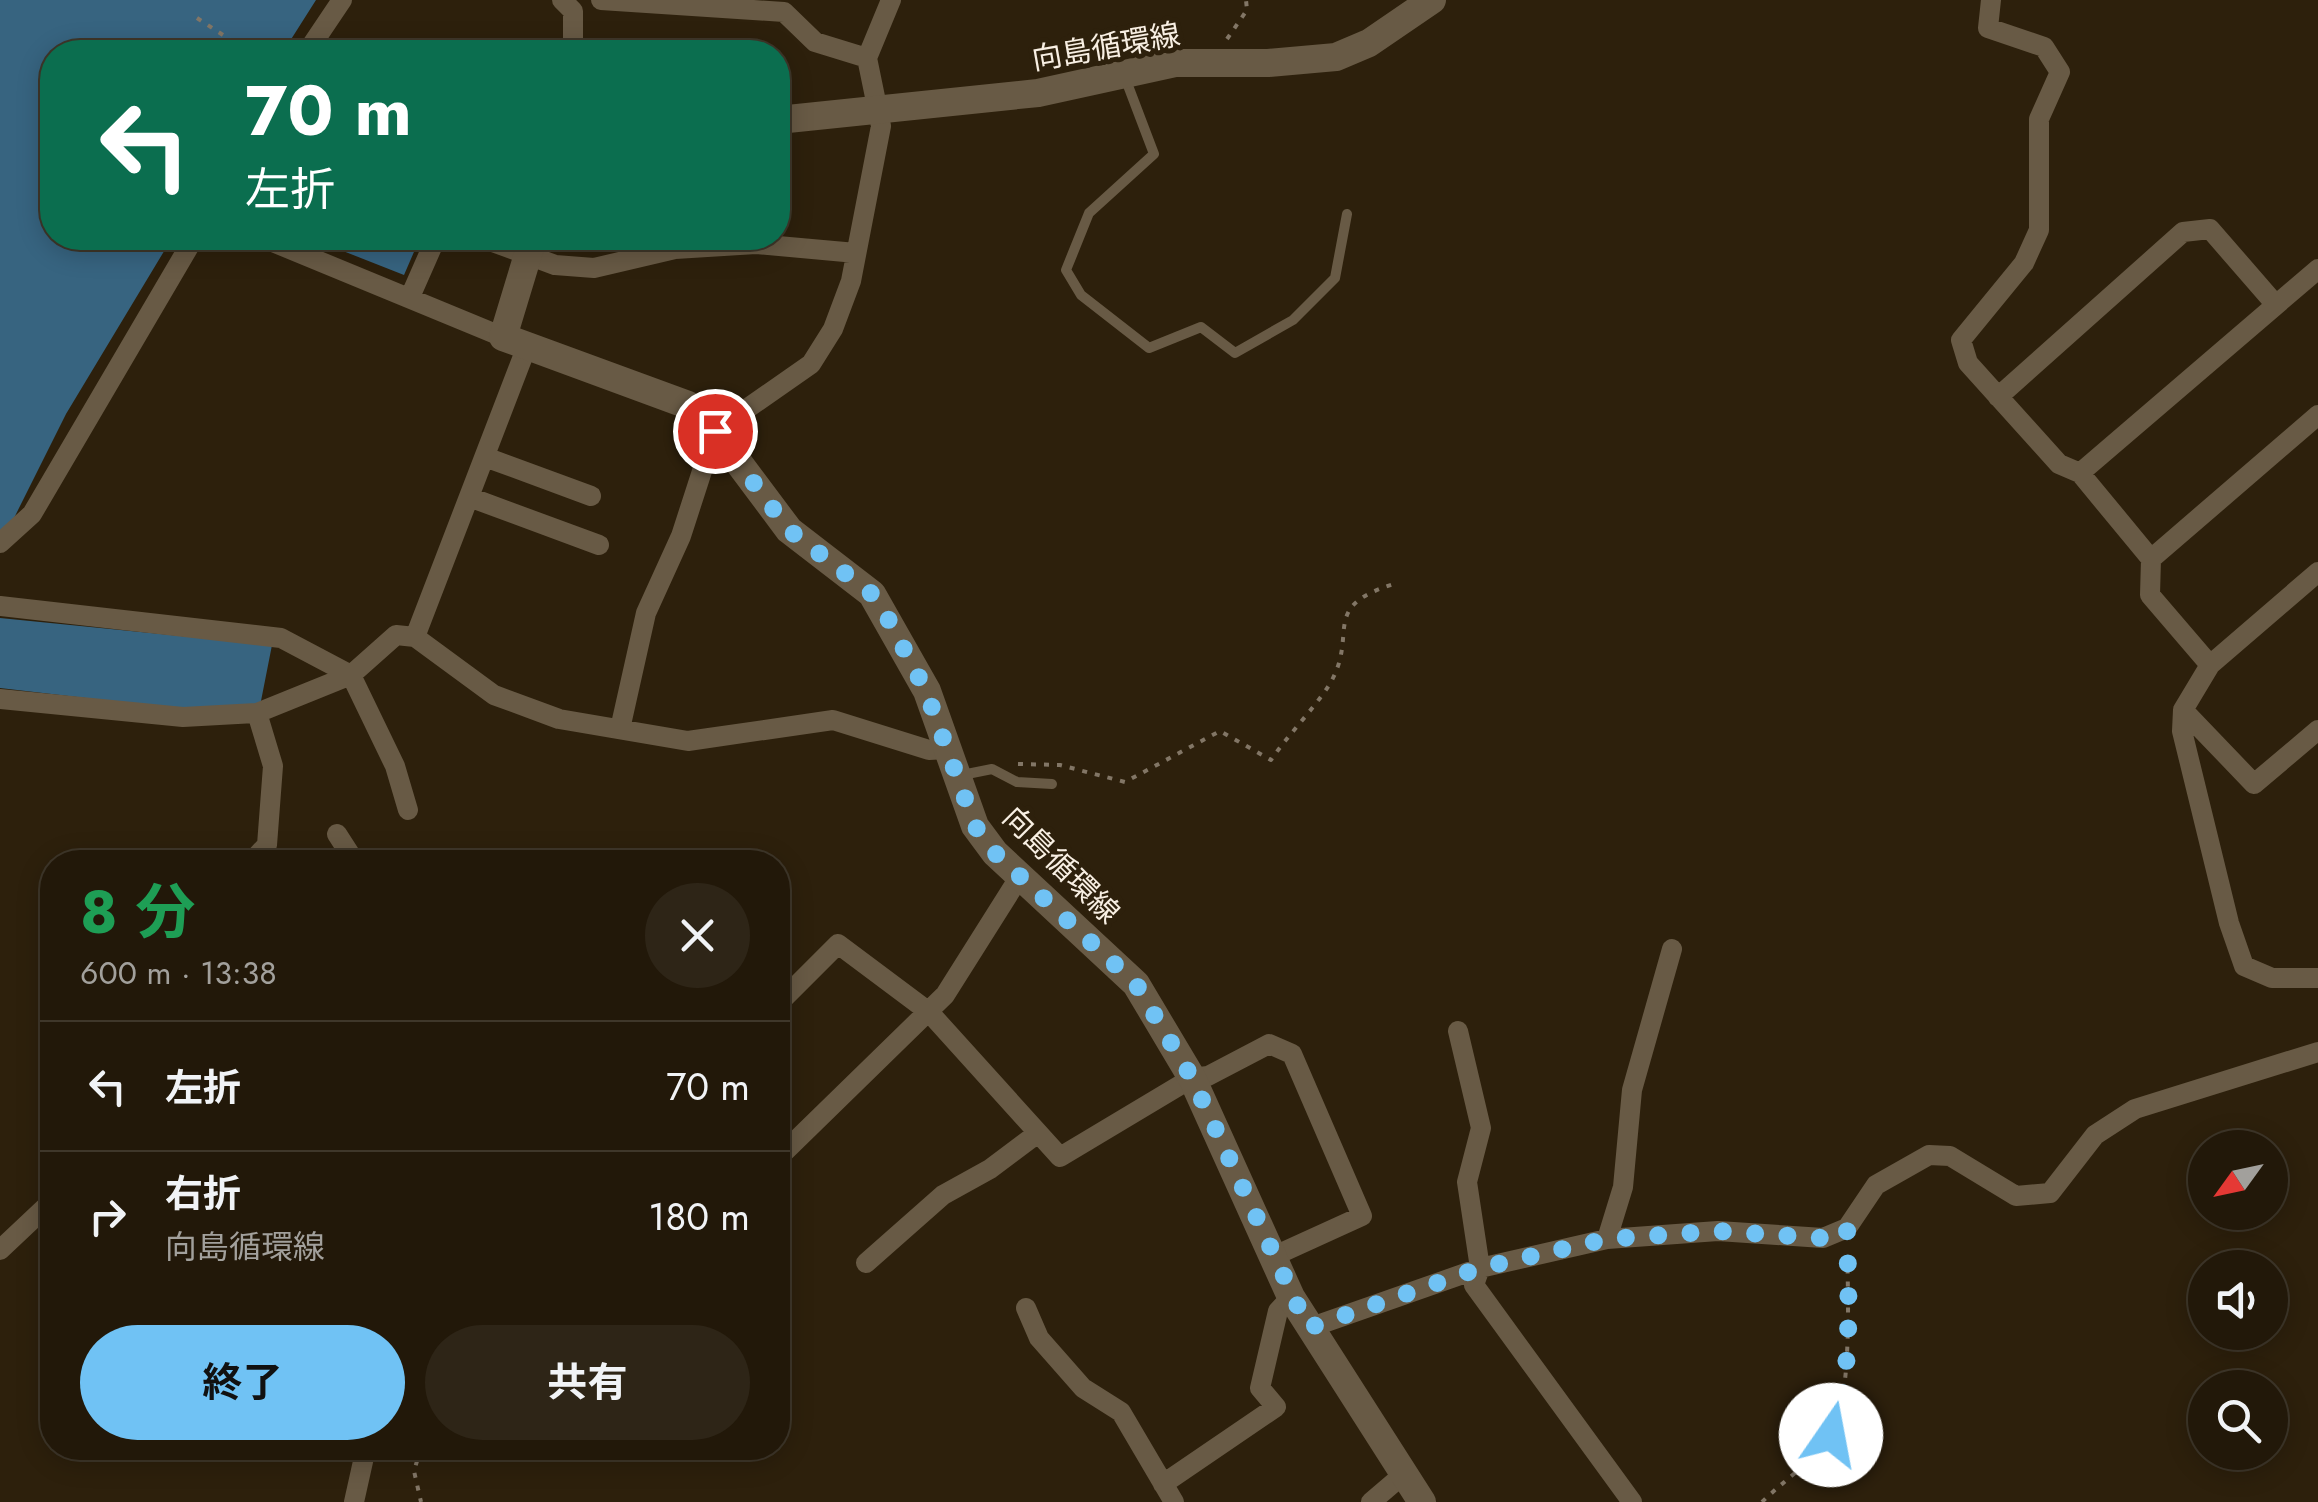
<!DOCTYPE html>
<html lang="ja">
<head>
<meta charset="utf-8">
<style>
  :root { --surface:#221809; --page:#2e2517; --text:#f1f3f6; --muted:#a2a09c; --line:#3f372a; --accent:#70c2f4 }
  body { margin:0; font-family:Jost,"Noto Sans JP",sans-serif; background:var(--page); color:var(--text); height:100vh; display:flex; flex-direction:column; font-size:38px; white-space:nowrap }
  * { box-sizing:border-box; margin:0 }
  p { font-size:32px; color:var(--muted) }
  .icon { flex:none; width:55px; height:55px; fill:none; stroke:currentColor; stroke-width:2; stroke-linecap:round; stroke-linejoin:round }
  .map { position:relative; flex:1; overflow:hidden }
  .sheet { position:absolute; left:40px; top:850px; width:750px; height:610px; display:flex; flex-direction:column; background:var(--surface); border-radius:40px; box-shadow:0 5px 25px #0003,0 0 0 2px var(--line) }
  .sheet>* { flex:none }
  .hud { position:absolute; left:40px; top:40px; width:750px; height:210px; border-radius:40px; box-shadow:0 5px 25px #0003,0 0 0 2px var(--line); background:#0b6e4f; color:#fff; overflow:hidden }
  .needle { width:65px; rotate:237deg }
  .buttons { position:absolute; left:2188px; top:1130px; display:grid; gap:20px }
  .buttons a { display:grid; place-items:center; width:100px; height:100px; border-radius:50%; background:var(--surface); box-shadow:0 5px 25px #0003,0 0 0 2px var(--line); font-size:50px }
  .pin { position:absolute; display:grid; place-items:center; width:85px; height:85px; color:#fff; margin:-42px; border:5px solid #fff; border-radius:50%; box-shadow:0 2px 10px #0007 }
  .me { position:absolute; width:110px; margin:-55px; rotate:12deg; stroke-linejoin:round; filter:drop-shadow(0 0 8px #0008) }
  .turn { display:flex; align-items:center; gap:35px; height:210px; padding:0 40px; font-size:45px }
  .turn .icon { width:130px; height:130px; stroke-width:2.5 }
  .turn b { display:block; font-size:70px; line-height:85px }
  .round { display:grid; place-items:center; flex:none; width:105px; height:105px; border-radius:52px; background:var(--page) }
  .headline { display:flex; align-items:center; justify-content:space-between; height:170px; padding:0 40px }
  h1 { font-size:60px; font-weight:700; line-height:75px; color:#1e9e55 }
  .primary-button { display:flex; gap:20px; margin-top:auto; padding:20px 40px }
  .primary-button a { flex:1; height:115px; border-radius:60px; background:var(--accent); color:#111; font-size:40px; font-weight:700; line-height:115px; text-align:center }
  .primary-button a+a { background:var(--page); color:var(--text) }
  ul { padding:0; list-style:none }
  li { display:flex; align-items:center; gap:30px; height:130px; padding:0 40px; border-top:2px solid var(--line) }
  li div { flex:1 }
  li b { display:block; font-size:38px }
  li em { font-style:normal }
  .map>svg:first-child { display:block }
  .water { fill:#376480 }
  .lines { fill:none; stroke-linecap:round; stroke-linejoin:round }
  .path { stroke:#827666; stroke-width:4; stroke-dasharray:5 8; stroke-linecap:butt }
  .lane { stroke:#685a45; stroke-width:10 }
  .street { stroke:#685a45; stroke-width:20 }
  .secondary { stroke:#685a45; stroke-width:28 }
  .route { stroke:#70c2f4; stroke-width:18; stroke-dasharray:0 32.4 }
  .labels { text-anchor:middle; stroke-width:10; stroke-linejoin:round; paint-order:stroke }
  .street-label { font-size:30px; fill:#f8efe3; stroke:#2d200c }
</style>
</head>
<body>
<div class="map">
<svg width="2318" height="1502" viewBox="0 0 2318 1502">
  <rect width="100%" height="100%" fill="#2d200c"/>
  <path class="water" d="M 0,0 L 316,0 L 283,52 L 52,52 L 52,238 L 172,238 L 66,414 L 13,520 L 0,534 Z
    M 310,238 L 420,238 L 404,275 Z
    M 0,618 L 272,645 L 260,706 L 180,709 L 0,688 Z"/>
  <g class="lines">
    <path class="path" d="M 197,18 L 249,52
      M 1227,39 L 1247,10 L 1246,0
      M 1018,764 L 1060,765 L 1125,782 L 1220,731 L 1271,760 C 1286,737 1323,699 1333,678 C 1357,630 1320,606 1397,583
      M 421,1448 L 414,1471 L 421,1502
      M 1762,1502 C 1783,1481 1819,1457 1833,1431 C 1852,1395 1848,1291 1847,1248"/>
    <path class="lane" d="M 1124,75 L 1154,154 L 1089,213 L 1066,270 L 1081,295 L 1149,348 L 1201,327 L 1235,353 L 1293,320 L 1335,278 L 1347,214
      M 957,776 L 992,769 L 1017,782 L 1052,784"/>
    <path class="street" d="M 562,0 L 573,11 L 573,52
      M 601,0 L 784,12 L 815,42 L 867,58
      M 1991,0 L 1988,28 L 2044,47 L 2060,72 L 2039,119 L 2039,230 L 2024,263 L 1961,340 L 1968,363 L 2059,464 L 2080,473 L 2318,269
      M 307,52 L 342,0
      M 263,238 L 503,337
      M 482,238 L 555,265 L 594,268 L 675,249 L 756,244 L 856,253
      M 410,297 L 436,238
      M 1998,397 L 2183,232 L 2210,229 L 2276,305
      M 485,457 L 591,496
      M 2080,473 L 2151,559
      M 469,497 L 599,545
      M 0,543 L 32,514 L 194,238
      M 2318,572 L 2210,665 L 2183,710 L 2254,784 L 2318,730
      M 0,606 L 281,638 L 351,675 L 395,766 L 408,810
      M 415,637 L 527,346
      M 2210,665 L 2150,595 L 2151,559 L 2318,415
      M 0,699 L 183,717 L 257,713 L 351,675 L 396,635 L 415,637 L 494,695 L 559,719 L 688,741 L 833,720 L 929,750 L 947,749
      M 2183,710 L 2182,731 L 2229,923 L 2244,966 L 2272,978 L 2318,978
      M 620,729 L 646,613 L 681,536 L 715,431 L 811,364 L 833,329 L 851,281 L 881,126 L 867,58 L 891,0
      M 337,834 L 355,862
      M 251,862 L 267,845 L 273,766 L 257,713
      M 778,1004 L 838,944 L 929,1012 L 1060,1157 L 1192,1078 L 1208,1076 L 1269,1044 L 1292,1054 L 1362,1216 L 1272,1257
      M 1458,1031 L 1481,1128 L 1467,1182 L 1480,1268 L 1474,1285 L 1632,1502
      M 778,1158 L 945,995 L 1020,876
      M 1607,1239 L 1623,1187 L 1632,1090 L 1672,949
      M 0,1250 L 52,1201
      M 866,1263 L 943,1195 L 990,1169 L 1038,1133
      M 1026,1308 L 1039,1338 L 1083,1388 L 1121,1412 L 1174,1502
      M 1309,1328 L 1480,1268 L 1607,1239 L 1718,1231 L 1823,1238 L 1847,1228 L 1876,1185 L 1929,1155 L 1950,1156 L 2016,1196 L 2050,1193 L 2095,1135 L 2135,1109 L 2318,1052
      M 1163,1484 L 1276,1407 L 1260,1388 L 1278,1311 L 1291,1297
      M 354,1502 L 366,1448
      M 1371,1502 L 1405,1473"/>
    <path class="secondary" d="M 778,120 L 1038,93 L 1175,63 L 1268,63 L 1336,57 L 1369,43 L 1432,0
      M 533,238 L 503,337 L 688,405 L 715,431 L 789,530 L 872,594 L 927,691 L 975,826 L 995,853 L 1136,984 L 1192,1078 L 1291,1297 L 1422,1502"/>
  </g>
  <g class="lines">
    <path class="route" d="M 715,431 L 789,530 L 872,594 L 884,611 L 926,691 L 975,826 L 995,853 L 1136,984 L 1192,1078 L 1308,1328 L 1480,1268 L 1607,1239 L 1718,1231 L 1822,1238 L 1847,1228 C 1848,1291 1854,1377 1831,1435"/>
  </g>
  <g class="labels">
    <g class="street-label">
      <text transform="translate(1106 47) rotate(-10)" y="10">向島循環線</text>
      <text transform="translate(1061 865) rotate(45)" y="10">向島循環線</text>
    </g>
  </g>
</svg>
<div class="buttons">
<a><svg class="needle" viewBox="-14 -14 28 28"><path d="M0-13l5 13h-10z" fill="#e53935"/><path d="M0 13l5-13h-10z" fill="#a2a09c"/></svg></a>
<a><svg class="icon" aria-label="sound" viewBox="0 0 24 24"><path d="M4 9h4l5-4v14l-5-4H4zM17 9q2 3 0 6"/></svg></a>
<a><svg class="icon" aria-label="search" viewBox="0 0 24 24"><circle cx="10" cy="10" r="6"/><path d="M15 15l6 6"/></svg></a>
</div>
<div class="pin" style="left:715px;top:431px;background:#d93025"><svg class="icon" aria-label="arrive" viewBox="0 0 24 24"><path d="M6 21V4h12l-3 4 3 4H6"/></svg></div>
<svg class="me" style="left:1831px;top:1435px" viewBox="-20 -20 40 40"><circle r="19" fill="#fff"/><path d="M0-13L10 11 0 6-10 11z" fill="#70c2f4"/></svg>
<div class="hud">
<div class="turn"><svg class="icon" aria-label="left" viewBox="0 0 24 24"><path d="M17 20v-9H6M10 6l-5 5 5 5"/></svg><div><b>70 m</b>左折</div></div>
</div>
<section class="sheet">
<div class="headline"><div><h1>8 分</h1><p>600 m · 13:38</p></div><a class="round"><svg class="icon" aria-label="close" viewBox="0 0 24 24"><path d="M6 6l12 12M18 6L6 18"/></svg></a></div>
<ul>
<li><svg class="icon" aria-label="left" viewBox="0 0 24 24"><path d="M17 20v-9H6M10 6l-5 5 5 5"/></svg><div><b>左折</b></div><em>70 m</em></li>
<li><svg class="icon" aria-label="right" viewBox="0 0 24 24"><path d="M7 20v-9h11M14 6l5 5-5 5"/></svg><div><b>右折</b><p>向島循環線</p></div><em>180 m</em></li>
</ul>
<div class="primary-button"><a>終了</a><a>共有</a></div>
</section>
</div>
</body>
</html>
